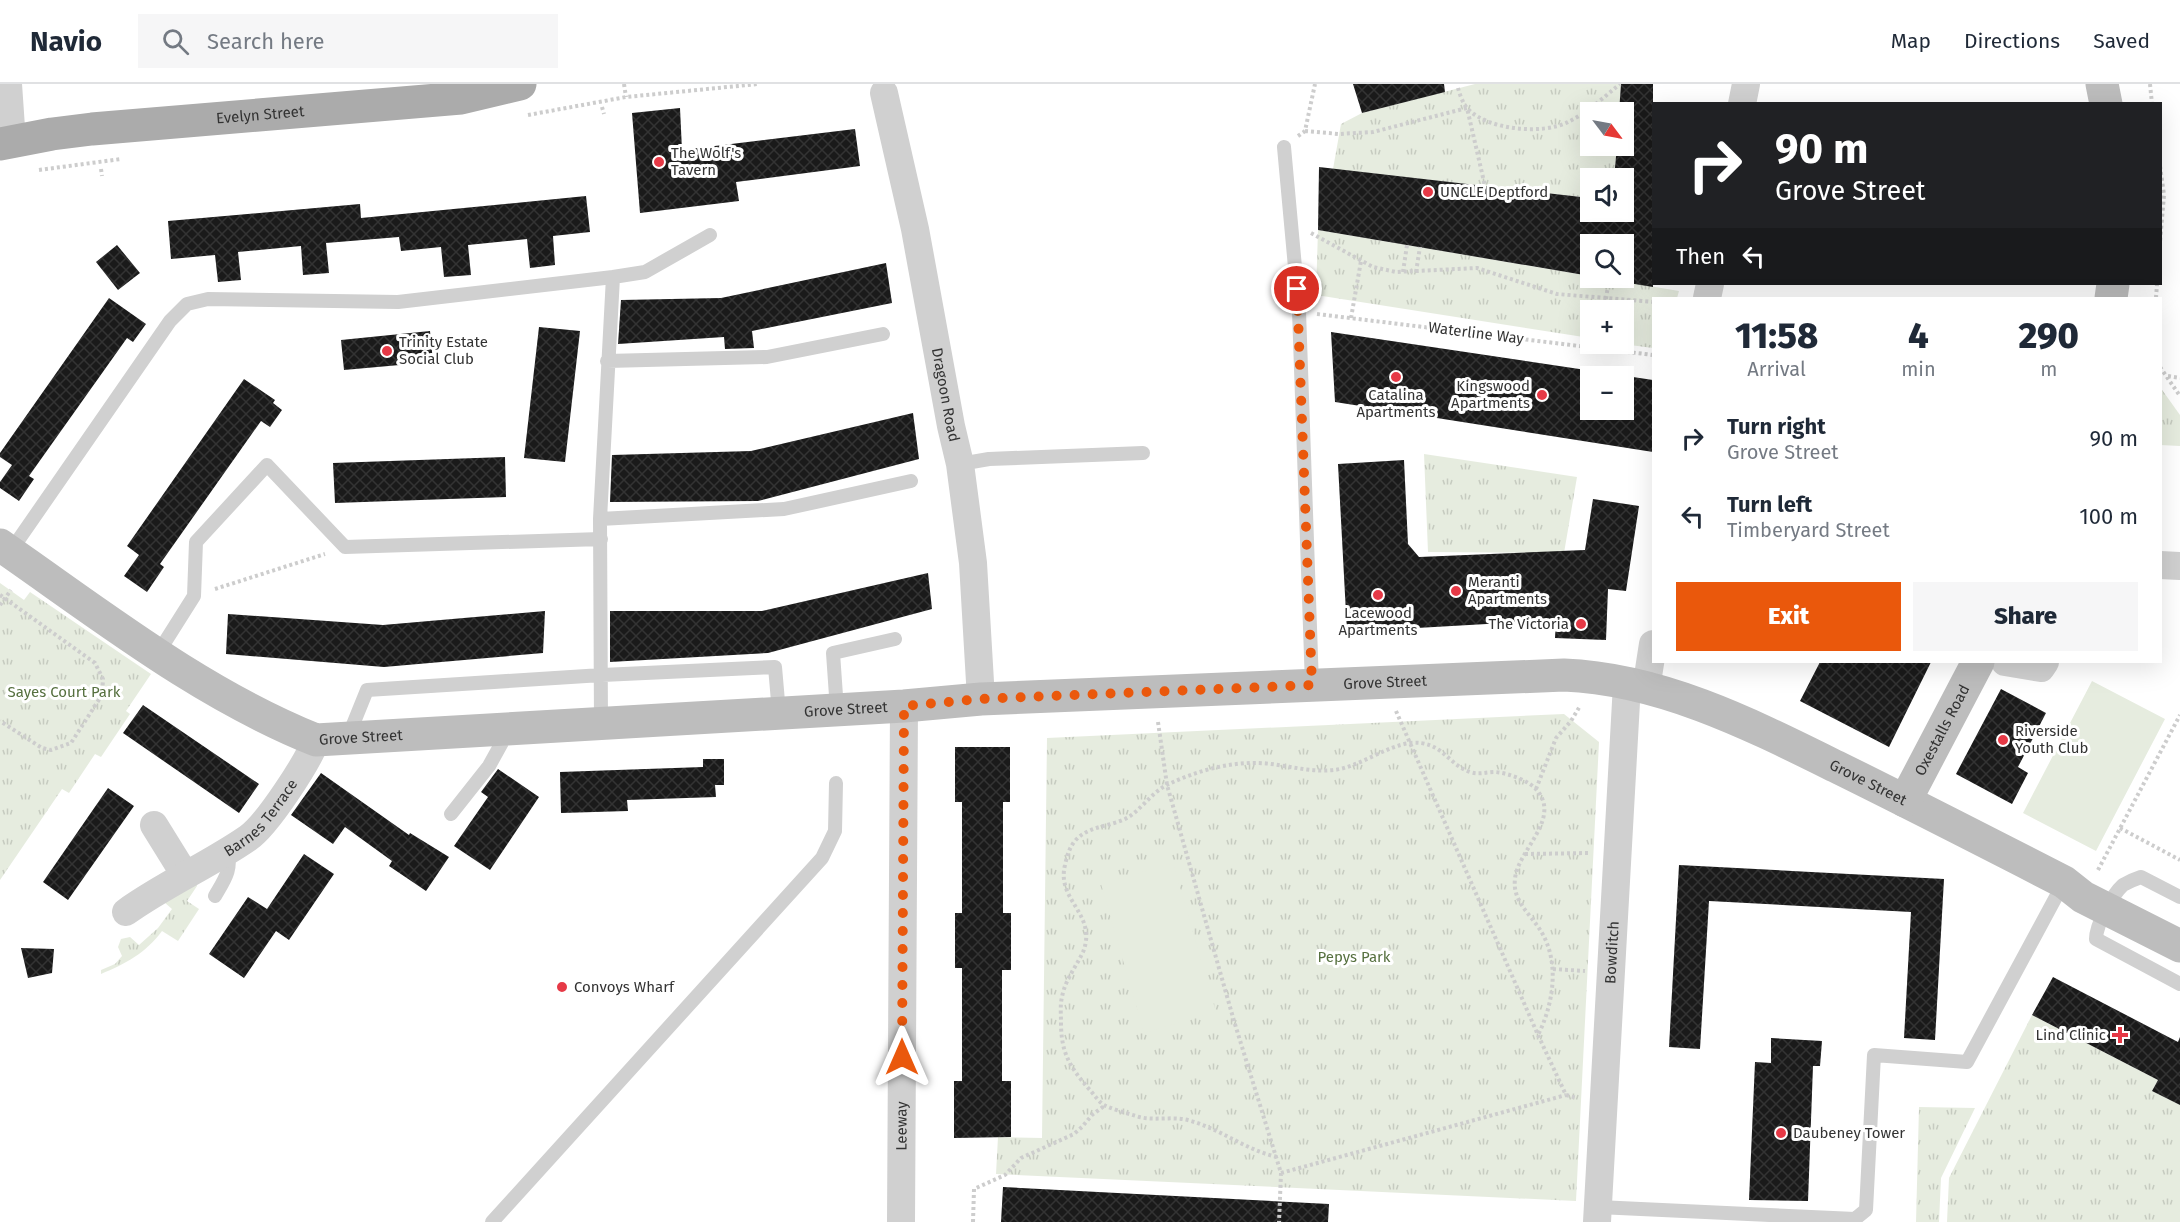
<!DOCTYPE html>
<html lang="en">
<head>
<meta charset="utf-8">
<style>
  :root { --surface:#fff; --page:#f6f6f7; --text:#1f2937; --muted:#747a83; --line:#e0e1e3; --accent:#ea580c }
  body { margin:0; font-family:"Fira Sans",sans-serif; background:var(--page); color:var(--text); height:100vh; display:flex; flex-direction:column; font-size:22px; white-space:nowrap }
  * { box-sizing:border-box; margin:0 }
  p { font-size:20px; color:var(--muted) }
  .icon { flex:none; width:33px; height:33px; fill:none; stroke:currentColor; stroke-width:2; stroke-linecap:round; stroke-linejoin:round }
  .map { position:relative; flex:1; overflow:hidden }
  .side { position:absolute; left:1652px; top:213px; width:510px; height:366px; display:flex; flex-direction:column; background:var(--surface); border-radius:0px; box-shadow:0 6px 24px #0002 }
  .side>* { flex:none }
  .top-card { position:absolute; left:1652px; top:18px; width:510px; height:183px; border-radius:0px; box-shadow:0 6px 24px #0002; background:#202124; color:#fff; overflow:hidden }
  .needle { width:39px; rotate:122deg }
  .controls { position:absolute; left:1580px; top:18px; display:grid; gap:12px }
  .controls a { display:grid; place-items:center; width:54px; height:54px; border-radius:0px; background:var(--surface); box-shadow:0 6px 24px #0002; font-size:30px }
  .pin { position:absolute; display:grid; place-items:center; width:51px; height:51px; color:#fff; margin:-26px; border:3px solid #fff; border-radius:50%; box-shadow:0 2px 6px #0007 }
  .me { position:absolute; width:66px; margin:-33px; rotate:0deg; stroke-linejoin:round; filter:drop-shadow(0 0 4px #0008) }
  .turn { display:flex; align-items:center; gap:21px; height:126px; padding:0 24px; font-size:27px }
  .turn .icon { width:78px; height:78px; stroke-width:2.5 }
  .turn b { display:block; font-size:42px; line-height:51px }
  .then { display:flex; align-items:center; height:57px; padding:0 24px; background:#0003; gap:12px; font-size:22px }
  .eta { display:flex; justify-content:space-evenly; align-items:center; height:102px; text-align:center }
  .eta b { font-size:36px; font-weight:800; line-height:42px }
  .primary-button { display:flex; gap:12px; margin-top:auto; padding:12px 24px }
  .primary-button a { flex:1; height:69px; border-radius:0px; background:var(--accent); color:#fff; font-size:24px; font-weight:800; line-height:69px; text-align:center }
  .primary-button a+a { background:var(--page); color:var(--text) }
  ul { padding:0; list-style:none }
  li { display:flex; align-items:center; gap:18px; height:78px; padding:0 24px }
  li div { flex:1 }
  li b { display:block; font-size:22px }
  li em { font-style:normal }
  header { display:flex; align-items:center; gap:36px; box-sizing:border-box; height:84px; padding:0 30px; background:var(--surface); border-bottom:2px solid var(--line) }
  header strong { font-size:28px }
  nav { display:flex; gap:33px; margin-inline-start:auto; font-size:21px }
  .search { width:420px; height:54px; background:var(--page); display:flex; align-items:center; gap:15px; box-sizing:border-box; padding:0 21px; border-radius:0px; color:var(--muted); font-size:22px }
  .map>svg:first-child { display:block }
  .grass { fill:url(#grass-tufts) }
  .pitch { fill:#e6ecdf }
  .building { fill:url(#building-cross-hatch); fill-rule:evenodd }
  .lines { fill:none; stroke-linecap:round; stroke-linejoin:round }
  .path { stroke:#cdcdcd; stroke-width:4; stroke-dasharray:3 3; stroke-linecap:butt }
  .lane { stroke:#d0d0d0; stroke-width:14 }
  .street { stroke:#d0d0d0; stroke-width:28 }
  .secondary { stroke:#bdbdbd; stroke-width:33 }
  .primary { stroke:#ababab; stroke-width:33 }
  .route { stroke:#ea580c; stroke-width:10; stroke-dasharray:0 18 }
  .poi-dot { fill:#e63946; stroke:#fff; stroke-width:2 }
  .labels { text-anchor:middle; stroke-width:6; stroke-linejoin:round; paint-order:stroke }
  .street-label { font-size:15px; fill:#333; stroke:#fff }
  .poi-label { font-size:15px; fill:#333; stroke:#fff; text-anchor:start }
  .park-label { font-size:15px; fill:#56703f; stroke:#fff }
</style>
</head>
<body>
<header>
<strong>Navio</strong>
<div class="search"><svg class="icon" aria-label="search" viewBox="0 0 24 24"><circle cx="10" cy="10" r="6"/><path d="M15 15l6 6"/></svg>Search here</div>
<nav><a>Map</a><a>Directions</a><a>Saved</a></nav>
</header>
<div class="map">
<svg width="2180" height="1138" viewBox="0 0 2180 1138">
  <defs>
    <pattern id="grass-tufts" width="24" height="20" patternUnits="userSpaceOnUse" patternTransform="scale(1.5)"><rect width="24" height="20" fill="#e6ecdf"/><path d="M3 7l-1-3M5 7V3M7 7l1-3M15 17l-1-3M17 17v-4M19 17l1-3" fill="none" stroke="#c6cbc0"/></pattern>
    <pattern id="building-cross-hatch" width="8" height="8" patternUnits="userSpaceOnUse" patternTransform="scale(1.5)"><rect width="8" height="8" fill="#1a1a1a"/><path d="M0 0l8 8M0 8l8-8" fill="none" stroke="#333"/></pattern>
  </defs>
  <rect width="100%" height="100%" fill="#fff"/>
  <path class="grass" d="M 1475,0 L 1621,0 L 1619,28 L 1590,28 L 1590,62 L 1617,62 L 1614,94 L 1590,94 L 1590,114 L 1333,85 L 1341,40 L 1362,29 Z
    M 1318,146 L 1679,207 L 1677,214 L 1653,214 L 1653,264 L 1622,260 L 1623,226 L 1590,226 L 1590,254 L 1316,211 Z
    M 2160,303 L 2180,331 L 2180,362 L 2160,361 Z
    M 1424,370 L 1577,393 L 1564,469 L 1428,468 Z
    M 0,499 L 24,516 L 30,508 L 151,590 L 126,627 L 130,630 L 101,673 L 95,670 L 69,709 L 62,705 L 0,796 Z
    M 1564,630 L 1599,658 L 1576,1117 L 996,1090 L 998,1053 L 1042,1054 L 1047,654 Z
    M 197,799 L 197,802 L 187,817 L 199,825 L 178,857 L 162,847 C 146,869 125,880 101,890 L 101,886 L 115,880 L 122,872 L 118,863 L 121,855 L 130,853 L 139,861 L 158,844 L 172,825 L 164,818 Z
    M 2032,931 L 2158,996 L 2152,1007 L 2180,1021 L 2180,1138 L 1947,1138 L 1949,1094 Z
    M 1919,1023 L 1975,1024 L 1941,1094 L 1939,1138 L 1916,1138 Z"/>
  <path class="pitch" d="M 2092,597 L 2165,635 L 2096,767 L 2023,729 Z
    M 1173,779 L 1216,928 L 1144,949 L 1101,800 Z"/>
  <path class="building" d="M 1353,0 L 1444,0 L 1445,8 L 1362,29 Z
    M 1621,0 L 1653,0 L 1653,203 L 1598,194 L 1623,194 L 1623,160 L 1590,160 L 1590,192 L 1318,146 L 1319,83 L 1590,114 L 1590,128 L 1623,128 L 1623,94 L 1614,94 L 1617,62 L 1623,62 L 1623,28 L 1619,28 Z
    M 680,24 L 682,66 L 855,45 L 860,82 L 736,98 L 739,117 L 640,129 L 632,29 Z
    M 586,112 L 590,148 L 553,152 L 555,181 L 530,184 L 527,155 L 468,161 L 471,191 L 444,193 L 441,163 L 401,167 L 399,153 L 326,159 L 329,189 L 303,191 L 301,162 L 238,168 L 241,196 L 218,198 L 215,171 L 171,175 L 168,137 L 360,120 L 361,134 Z
    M 117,161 L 140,189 L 118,206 L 96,178 Z
    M 886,179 L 892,219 L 752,247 L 754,264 L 725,265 L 724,253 L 618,260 L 621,216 L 721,214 Z
    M 109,214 L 146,240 L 133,258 L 127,254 L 29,392 L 34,395 L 19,417 L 0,404 L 0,398 L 12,381 L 0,373 L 0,369 Z
    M 539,243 L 580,247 L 565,378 L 524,374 Z
    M 430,247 L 433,278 L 344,286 L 341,256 Z
    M 1331,248 L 1653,296 L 1653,368 L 1335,318 ZM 1590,292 L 1623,292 L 1623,326 L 1590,326 Z
    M 244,295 L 275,316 L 273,319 L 282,326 L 270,343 L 261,337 L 160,480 L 164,483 L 147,508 L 124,492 L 139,471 L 127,462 Z
    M 913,329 L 919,375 L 758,417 L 610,418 L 612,371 L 751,367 Z
    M 505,373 L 506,413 L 335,419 L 333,379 Z
    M 1404,376 L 1408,460 L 1419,473 L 1585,466 L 1593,415 L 1639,422 L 1626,507 L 1608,505 L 1606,556 L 1555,554 L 1556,536 L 1347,548 L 1338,380 Z
    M 928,489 L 932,525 L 768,569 L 610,578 L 610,527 L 762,527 Z
    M 545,527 L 543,569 L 384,583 L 226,570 L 228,530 L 383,541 Z
    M 1820,578 L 1931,578 L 1889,663 L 1800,617 Z
    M 2001,605 L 2046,629 L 2018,683 L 2028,689 L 2012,720 L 1956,690 Z
    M 143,621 L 259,700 L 239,729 L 123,649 Z
    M 955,663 L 1010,663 L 1010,718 L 1003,718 L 1003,829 L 1011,829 L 1011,886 L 1002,886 L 1002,997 L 1011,997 L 1011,1053 L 954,1054 L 954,997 L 962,997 L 962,884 L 955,884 L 955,829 L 962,829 L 962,718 L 955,718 Z
    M 703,675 L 724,675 L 724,701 L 715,701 L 716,713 L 627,716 L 628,727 L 561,729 L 560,688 L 703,683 Z
    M 498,685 L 539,713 L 490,786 L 454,762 L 488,713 L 481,708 Z
    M 321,689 L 409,751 L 410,749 L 449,773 L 426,807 L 389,782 L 392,777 L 345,743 L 333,760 L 291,731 Z
    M 108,704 L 134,722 L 68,816 L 43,798 Z
    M 304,770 L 334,790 L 289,856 L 276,847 L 244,894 L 209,870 L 248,813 L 267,825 Z
    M 1679,781 L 1944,795 L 1935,956 L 1904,954 L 1911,828 L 1709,817 L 1700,965 L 1669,963 Z
    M 21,864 L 54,865 L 52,889 L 28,894 Z
    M 2053,893 L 2178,958 L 2180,953 L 2180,1021 L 2152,1007 L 2158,996 L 2032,931 Z
    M 1771,954 L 1822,957 L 1820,982 L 1813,982 L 1808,1117 L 1749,1116 L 1755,978 L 1771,979 Z
    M 1003,1103 L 1329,1120 L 1328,1138 L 1001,1138 Z"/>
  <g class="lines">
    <path class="path" d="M 624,0 L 626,13
      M 2150,0 L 2152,20
      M 1458,4 C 1460,11 1463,20 1468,25 C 1488,46 1543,51 1568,38 C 1587,29 1604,13 1620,0
      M 602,23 L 604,30
      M 528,31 L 626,13 L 758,0
      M 1305,47 L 1339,50 L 1373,48 L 1467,24 L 1485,102
      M 1298,52 L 1305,47 L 1315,0
      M 2160,82 L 2164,111 L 2160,158
      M 101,85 L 102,92
      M 39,86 L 121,75
      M 1311,149 L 1373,183 L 1396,188 L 1477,184 L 1557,210 L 1653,218
      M 1403,188 L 1407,161
      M 1416,188 L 1420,163
      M 2156,214 L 2157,200
      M 1606,215 L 1609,195
      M 1595,226 L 1597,215
      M 1317,230 L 1653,271
      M 1351,234 L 1361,177
      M 2160,283 L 2180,312
      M 2168,292 L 2180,294
      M 215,505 L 325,470
      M 0,511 L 95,579 L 103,595 L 102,611 L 71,659 L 51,666 L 42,664 L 0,637
      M 0,521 L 11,506
      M 1396,627 L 1538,951 L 1566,1011 L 1577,1014
      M 1158,638 L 1167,701 L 1234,937 L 1281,1089 L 1279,1138
      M 1536,705 L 1556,654 L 1571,637 L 1580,622
      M 2120,744 L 2180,776
      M 1525,770 L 1590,769
      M 2098,786 L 2180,631
      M 1553,885 L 1585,887
      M 1277,1073 C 1246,1066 1222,1046 1191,1037 C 1173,1031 1153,1038 1136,1032 C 1126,1029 1115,1026 1106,1022 C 1099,1019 1094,1010 1089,1005 C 1069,982 1061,968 1061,938 C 1061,930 1060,921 1062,913 C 1065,896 1076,883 1083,868 C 1098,830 1056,817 1065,781 C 1067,772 1069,765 1074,758 C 1087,742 1108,743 1125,735 C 1141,727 1151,708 1169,700 C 1196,687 1229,678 1259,679 C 1285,680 1308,689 1334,686 C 1359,683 1386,662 1410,659 C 1442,656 1447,680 1470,688 C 1479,691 1486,688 1495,688 C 1508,689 1532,697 1539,709 C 1559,737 1517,768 1515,795 C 1512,818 1532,831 1542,849 C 1560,880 1553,921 1538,951
      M 1281,1089 L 1566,1011
      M 973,1138 L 974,1105 L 1005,1091 L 1021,1074 L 1074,1050 L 1082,1043 L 1092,1031 L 1104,1022"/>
    <path class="lane" d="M 1284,63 L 1299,227 L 1312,601
      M 613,193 L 645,188 L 710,151
      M 607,277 L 767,273 L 883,250
      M 960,380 L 989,375 L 1143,369
      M 600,435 L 784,425 L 911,397
      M 10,468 L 170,237 L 187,220 L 208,215 L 398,218 L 613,193 L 600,435 L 601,640
      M 158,569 L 194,512 L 196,458 L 267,381 L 345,463 L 601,455
      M 837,626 L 833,569 L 895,555
      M 348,653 L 367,606 L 602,591 L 775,583 L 779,629
      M 451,730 L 489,682 L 509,646
      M 215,812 C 223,798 234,784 226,767
      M 2180,813 L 2141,793 C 2135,795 2128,798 2123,801 C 2112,811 2096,841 2096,855 L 2180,900
      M 1598,1123 L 1855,1135 L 1866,1126 L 1874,971 L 1967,978 L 2064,798
      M 492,1138 L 822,774 L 835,747 L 836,699"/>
    <g class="street">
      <path d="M 8,0 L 12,58"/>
      <path id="s1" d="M 884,9 L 915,145 L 951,342 L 960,380 L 973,479 L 981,615"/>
      <path d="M 1742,20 L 1746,0"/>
      <path d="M 1707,214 L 1710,200"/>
      <path d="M 2160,481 L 2180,482"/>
      <path d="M 2005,578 L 2041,584 L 2045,578"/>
      <path d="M 1646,605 L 1653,560"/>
      <path d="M 154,741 L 185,791"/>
      <path id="s2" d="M 126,828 C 165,800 209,781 248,754 C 267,741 308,678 316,656"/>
      <path id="s3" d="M 901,1138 L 904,622"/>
      <path id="s4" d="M 1597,1138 L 1627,600"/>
    </g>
    <g class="secondary">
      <path d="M 2102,0 L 2106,20"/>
      <path d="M 2111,214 L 2113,200"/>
      <path id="s5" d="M 0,461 C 101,531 201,610 316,656 L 904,622 L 981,615 L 1564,591 C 1663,595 1754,642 1841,685 C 1916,722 1990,760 2064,798 L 2083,813 L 2180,862"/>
      <path id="s6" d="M 1905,717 L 1978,578"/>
    </g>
    <path class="primary" id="s7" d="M 0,60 L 52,50 L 92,45 L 461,14 L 520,0"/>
  </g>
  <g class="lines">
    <path class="route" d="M 902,973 L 904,622 L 981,615 L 1312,601 L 1297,205"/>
  </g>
  <g class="poi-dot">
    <circle cx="659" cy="78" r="6"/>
    <circle cx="1428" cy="108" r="6"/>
    <circle cx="387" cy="267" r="6"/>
    <circle cx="1396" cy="293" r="6"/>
    <circle cx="1542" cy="311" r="6"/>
    <circle cx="1456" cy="507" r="6"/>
    <circle cx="1378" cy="511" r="6"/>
    <circle cx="1581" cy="540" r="6"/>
    <circle cx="2003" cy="656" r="6"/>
    <circle cx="562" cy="903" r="6"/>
    <path d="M2117 942h6v6h6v6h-6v6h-6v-6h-6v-6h6z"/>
    <circle cx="1781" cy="1049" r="6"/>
  </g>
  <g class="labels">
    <g class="street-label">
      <text dy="5" stroke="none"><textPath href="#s7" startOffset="262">Evelyn Street</textPath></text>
      <text transform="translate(1476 249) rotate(7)" y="5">Waterline Way</text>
      <text dy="5" stroke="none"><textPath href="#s1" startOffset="308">Dragoon Road</textPath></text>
      <text dy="5" stroke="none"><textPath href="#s5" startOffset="1443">Grove Street</textPath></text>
      <text dy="5" stroke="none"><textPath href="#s5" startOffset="903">Grove Street</textPath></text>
      <text dy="5" stroke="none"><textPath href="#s6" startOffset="80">Oxestalls Road</textPath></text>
      <text dy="5" stroke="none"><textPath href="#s5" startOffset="417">Grove Street</textPath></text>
      <text dy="5" stroke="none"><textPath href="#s5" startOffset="1947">Grove Street</textPath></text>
      <text dy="5" stroke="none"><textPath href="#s2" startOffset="166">Barnes Terrace</textPath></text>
      <text dy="5" stroke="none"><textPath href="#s4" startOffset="270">Bowditch</textPath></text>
      <text dy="5" stroke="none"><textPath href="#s3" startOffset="96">Leeway</textPath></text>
    </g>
    <g class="poi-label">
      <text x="671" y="74">The Wolf's<tspan x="671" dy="17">Tavern</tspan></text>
      <text x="1440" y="113">UNCLE Deptford</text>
      <text x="399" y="263">Trinity Estate<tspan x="399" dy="17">Social Club</tspan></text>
      <text x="1530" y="307" text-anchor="end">Kingswood<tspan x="1530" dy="17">Apartments</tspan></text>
      <text x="1396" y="316" text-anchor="middle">Catalina<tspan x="1396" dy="17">Apartments</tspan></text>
      <text x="1468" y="503">Meranti<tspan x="1468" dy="17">Apartments</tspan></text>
      <text x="1378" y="534" text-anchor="middle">Lacewood<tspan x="1378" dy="17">Apartments</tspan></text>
      <text x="1569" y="545" text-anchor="end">The Victoria</text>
      <text x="2015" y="652">Riverside<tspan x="2015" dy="17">Youth Club</tspan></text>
      <text x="574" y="908">Convoys Wharf</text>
      <text x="2106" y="956" text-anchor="end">Lind Clinic</text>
      <text x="1793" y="1054">Daubeney Tower</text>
    </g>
    <g class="park-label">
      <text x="64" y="613">Sayes Court Park</text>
      <text x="1354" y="878">Pepys Park</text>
    </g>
  </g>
</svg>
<div class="controls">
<a><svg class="needle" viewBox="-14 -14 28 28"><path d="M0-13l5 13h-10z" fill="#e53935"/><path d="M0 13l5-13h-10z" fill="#747a83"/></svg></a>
<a><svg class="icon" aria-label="sound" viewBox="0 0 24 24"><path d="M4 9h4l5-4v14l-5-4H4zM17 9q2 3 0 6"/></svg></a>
<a><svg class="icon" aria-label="search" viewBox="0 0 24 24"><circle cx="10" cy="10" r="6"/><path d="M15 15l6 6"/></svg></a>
<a>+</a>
<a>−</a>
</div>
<div class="pin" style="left:1297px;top:205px;background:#d93025"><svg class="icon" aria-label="arrive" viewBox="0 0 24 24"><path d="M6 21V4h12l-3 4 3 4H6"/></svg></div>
<svg class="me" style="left:902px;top:973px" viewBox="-20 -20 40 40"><path d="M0-17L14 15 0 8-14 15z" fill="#ea580c" stroke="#fff" stroke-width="4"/></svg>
<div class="top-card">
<div class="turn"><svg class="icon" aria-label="right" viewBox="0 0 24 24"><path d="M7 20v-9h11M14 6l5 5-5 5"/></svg><div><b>90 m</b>Grove Street</div></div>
<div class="then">Then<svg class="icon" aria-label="left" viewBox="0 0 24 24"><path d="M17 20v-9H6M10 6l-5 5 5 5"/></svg></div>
</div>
<section class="side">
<div class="eta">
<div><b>11:58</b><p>Arrival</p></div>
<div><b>4</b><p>min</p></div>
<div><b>290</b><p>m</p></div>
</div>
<ul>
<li><svg class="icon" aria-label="right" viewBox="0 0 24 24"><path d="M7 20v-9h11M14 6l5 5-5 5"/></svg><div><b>Turn right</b><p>Grove Street</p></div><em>90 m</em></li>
<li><svg class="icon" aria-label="left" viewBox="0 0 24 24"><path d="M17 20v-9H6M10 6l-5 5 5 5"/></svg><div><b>Turn left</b><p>Timberyard Street</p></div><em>100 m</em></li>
</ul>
<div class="primary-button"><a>Exit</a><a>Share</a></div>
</section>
</div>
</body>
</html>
